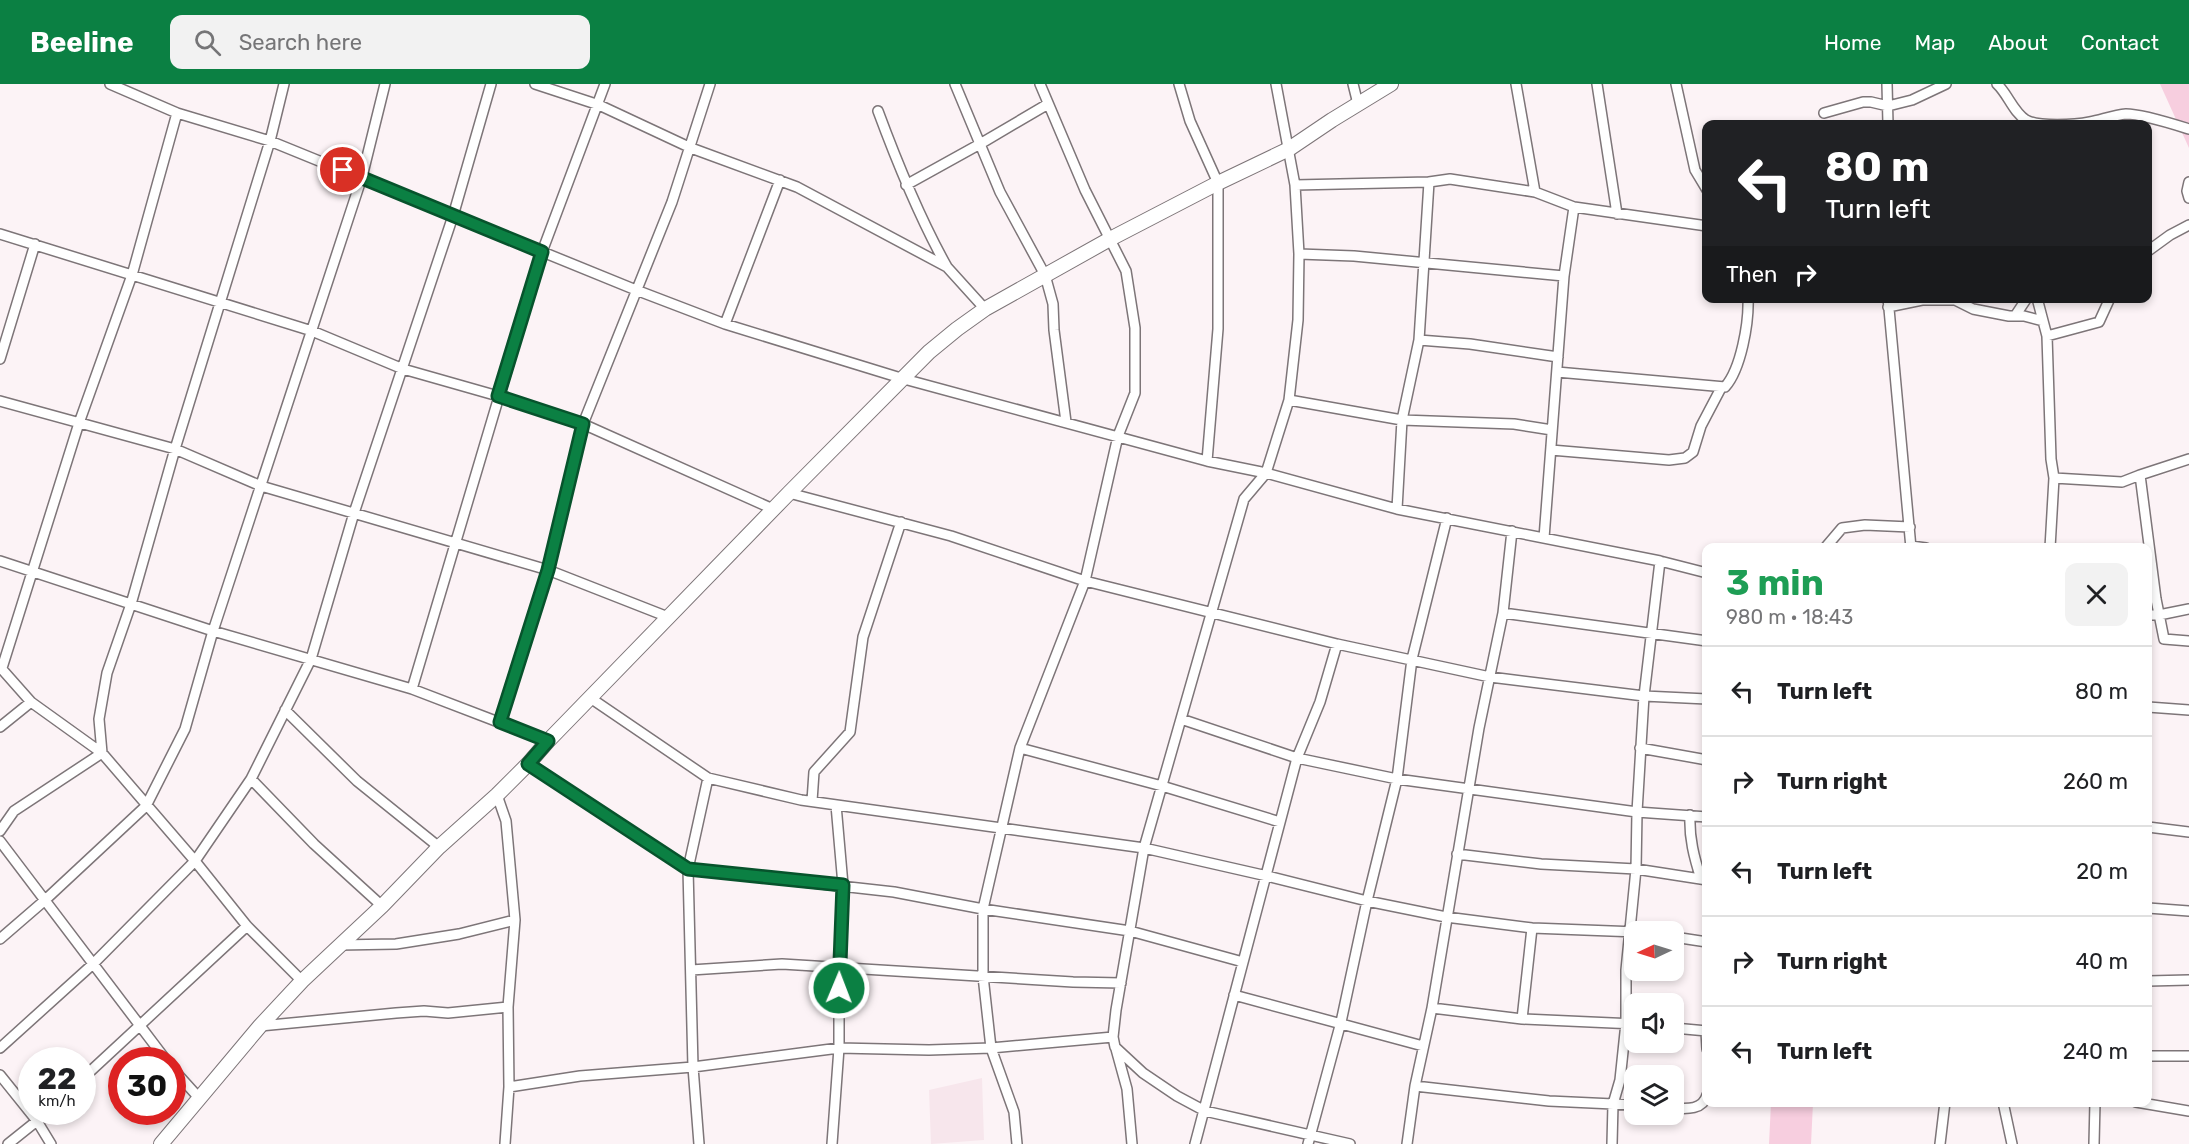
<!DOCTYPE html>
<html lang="en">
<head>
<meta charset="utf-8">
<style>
  :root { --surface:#fff; --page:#f2f2f2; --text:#202124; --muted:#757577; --line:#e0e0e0; --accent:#0b8043 }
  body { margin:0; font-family:Rubik,sans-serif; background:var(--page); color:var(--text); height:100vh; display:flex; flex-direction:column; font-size:22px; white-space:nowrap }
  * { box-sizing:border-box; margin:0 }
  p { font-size:20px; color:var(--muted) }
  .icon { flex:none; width:33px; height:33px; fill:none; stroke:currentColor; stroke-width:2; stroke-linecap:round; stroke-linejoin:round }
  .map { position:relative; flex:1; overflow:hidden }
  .sheet { position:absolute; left:1702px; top:459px; width:450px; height:564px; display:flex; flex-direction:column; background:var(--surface); border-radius:12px; box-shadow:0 3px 9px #0003 }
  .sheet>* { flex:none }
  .guide { position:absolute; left:1702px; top:36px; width:450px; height:183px; border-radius:12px; box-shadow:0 3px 9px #0003; background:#202124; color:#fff; overflow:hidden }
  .needle { width:39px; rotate:266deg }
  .tools { position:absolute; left:1624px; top:837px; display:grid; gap:12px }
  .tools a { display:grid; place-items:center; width:60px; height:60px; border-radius:12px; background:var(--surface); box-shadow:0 3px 9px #0003; font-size:30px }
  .speed { position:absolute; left:18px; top:963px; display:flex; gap:12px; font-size:30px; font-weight:700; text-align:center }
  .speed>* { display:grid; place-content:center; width:78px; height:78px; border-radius:50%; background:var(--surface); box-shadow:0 3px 9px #0003; line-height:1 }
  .speed small { font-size:15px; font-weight:400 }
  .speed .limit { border:9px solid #d22; background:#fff; color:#111 }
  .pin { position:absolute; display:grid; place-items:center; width:51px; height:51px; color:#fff; margin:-26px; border:3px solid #fff; border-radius:50%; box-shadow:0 2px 6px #0007 }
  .me { position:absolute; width:66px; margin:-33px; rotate:1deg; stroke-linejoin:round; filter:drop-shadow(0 0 4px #0008) }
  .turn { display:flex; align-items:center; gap:21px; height:126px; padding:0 24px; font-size:27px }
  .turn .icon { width:78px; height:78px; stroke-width:2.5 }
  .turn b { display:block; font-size:42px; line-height:51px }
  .then { display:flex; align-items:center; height:57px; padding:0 24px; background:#0003; gap:12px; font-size:22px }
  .round { display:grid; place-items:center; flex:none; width:63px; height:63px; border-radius:12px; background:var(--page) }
  .head { display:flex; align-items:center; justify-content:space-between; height:102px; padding:0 24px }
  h1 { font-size:36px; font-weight:700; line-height:45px; color:#1e9e55 }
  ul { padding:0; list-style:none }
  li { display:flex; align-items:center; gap:18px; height:90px; padding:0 24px; border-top:2px solid var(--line) }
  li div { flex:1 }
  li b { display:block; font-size:22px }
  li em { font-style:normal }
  header { display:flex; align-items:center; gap:36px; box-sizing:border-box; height:84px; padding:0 30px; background:var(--accent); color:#fff }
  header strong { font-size:28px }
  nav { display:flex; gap:33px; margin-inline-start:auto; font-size:21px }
  .search { width:420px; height:54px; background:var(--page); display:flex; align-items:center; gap:15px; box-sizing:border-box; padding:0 21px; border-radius:12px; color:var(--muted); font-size:22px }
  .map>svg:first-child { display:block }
  .built { fill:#f7e6ec }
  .green { fill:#f7cedf }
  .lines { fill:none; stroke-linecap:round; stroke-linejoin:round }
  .street-casing { stroke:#7d7578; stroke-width:12 }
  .secondary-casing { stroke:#7d7578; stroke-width:16 }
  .street { stroke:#fff; stroke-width:9 }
  .secondary { stroke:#fff; stroke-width:14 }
  .route-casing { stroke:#07532c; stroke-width:15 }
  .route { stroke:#0b8043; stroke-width:10 }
</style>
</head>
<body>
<header>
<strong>Beeline</strong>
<div class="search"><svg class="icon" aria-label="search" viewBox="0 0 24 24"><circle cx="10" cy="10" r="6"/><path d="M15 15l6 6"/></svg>Search here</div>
<nav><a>Home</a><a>Map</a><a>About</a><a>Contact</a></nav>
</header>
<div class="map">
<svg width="2189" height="1060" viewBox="0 0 2189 1060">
  <rect width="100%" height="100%" fill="#fcf3f6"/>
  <path class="built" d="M 982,994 L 984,1056 L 931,1060 L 929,1006 Z"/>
  <path class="green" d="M 2160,0 L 2189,0 L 2189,64 Z
    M 1771,1019 L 1813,1019 L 1811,1060 L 1769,1060 Z"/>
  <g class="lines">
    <defs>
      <path id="street" d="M 110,0 L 177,29 L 270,57 L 636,206 L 725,240 L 904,295 L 1207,377 L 1266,389 L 1397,425 L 1660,477 L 1707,489
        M 284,0 L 270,57 L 175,365 L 131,520 L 107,589 L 99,635 L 102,669 L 195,777 L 247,842 L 302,897
        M 535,0 L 599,21 L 691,64 L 797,103 L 947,183 L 985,225
        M 955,0 L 1000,108 L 1045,191 L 1053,220 L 1054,246 L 1066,338
        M 1179,0 L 1190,37 L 1218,99 L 1218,245 L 1207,377
        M 1276,0 L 1295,101 L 1299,170 L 1298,236 L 1289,316 L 1266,389 L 1244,415 L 1144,764 L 1116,926 L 1113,953 L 1115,963 L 1143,989 L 1177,1012 L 1205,1027 L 1350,1060
        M 1353,0 L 1358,20
        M 1516,0 L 1535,108
        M 1597,0 L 1617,130
        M 1676,0 L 1695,86 L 1707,106
        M 1887,0 L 1888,40
        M 1997,0 C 2008,10 2013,28 2026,36 C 2039,43 2075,41 2090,38 C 2101,36 2114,31 2126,30 C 2142,30 2173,40 2189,45
        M 878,27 C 898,81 919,133 947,183
        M 1824,29 L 1863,18 L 1871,18 L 1888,22 L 1912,16 L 1946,0
        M 2189,98 L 2187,107 L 2189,114
        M 906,101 L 980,60 L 1048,20
        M 1295,101 L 1429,98
        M 0,150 L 312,247 L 403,285 L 498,312 L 583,340 L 773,425
        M 2148,167 L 2170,151 L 2189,141
        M 1299,170 L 1354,172 L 1564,192
        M 1888,214 L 1911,464
        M 2037,214 L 2047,252 L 2051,375 L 2054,394 L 2050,464
        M 1888,223 L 1922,216 L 1955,216 L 1973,225 L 2009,232 L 2024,232 L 2043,237
        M 2015,232 L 2027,214
        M 725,240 L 780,96
        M 2047,252 L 2099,238 L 2110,214
        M 1419,256 L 1470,260 L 1558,273
        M 0,275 L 35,160
        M 1557,288 L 1725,303 C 1741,285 1749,239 1748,214
        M 1289,316 L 1402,336 L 1514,340 L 1552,346
        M 0,317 L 175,365 L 261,402 L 548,486 L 668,533
        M 1551,366 L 1669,376 L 1685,374 L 1693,368 L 1701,342 L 1721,304
        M 2189,375 L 2140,391 L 2156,515 L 2164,555 L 2189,557
        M 2054,394 L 2122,398 L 2140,391
        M 789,409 L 951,452 L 1085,497 L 1337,560 L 1490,593 L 1644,612 L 1707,615
        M 1397,425 L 1402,336 L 1419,256 L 1429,98 L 1450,95 L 1535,108 L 1574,123
        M 1544,454 L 1564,192 L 1574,123 L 1707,142
        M 1911,462 L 1926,464
        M 1825,464 L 1842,444 L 1865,441 L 1910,443
        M 0,477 L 213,547 L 412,605 L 542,168 L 605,0
        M 1503,529 L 1707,557
        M 2148,531 L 2159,531 L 2189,525
        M 0,583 L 31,618 L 102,669 L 14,727 L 0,747
        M 2,584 L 79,339 L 132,191 L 177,29
        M 412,605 L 548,657
        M 589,613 L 708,694 L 801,716 L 1144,764 L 1267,792 L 1367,817 L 1446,833 L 1532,844 L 1637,848
        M 2148,623 L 2189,626
        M 285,626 L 357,697 L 439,763
        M 1181,635 L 1297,674 L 1397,695 L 1637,728 L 1707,733
        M 500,638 L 548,486 L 583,340 L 672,118 L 710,0
        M 0,643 L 31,618
        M 1020,664 L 1162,702 L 1280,738
        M 1640,664 L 1707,676
        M 528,680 L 688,785 L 894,808 L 983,825 L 1130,847 L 1243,878
        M 251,695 L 314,760 L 382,822
        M 497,711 L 506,737 L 515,836 L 508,923 L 509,1003 L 505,1060
        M 812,717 L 814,688 L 850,648 L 863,553 L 901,438
        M 1690,731 C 1689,754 1694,773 1701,795
        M 2148,743 L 2189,748
        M 0,757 L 166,976
        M 1457,770 L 1541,780 L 1636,785 L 1707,796
        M 2148,824 L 2189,827
        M 1674,853 L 1707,858
        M 0,855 L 44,817 L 146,722 L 185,645 L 213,547 L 362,93 L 385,0
        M 339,861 L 396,860 L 459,850 L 515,836
        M 691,886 L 782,880 L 1073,898 L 1121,899
        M 2148,897 L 2189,896
        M 1234,911 L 1423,962
        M 1432,924 L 1522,935 L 1635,940
        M 1522,935 L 1532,844
        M 260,942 L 396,929 L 424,927 L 448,929 L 508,923
        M 1674,944 L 1707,947
        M 1706,947 L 1707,965
        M 0,964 L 93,880 L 195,777 L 251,695 L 311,575 L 354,429 L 453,132 L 491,0
        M 1116,965 L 1127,1005 L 1132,1060
        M 2148,972 L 2189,972
        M 172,984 L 200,1015
        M 0,991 L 37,1037 L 51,1060
        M 82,995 L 247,842
        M 1415,1002 L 1549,1017 L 1635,1021
        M 509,1003 L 580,992 L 693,983 L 839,964 L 929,966 L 991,964 L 1113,953
        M 2003,1018 L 2012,1060
        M 2136,1018 L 2189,1027
        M 1674,1024 C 1687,1025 1703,1026 1707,1011
        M 8,1060 L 48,1028
        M 699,1060 L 693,983 L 688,785 L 708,694
        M 832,1060 L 839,964 L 839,884 L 843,801 L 836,721
        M 1017,1060 L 1014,1028 L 991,964 L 983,892 L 983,825 L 1020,664 L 1085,497 L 1118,352 L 1135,309 L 1135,244 L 1126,187 L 1085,106 L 1040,0
        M 1195,1060 L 1297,674 L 1320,618 L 1337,560
        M 1308,1060 L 1341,938 L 1367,817 L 1397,695 L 1412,575 L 1447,434
        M 1407,1060 L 1415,1002 L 1432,924 L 1479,644 L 1503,529 L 1512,447
        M 1612,1060 L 1613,1020 L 1620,996 L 1626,939 L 1626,886 L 1636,785 L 1637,728 L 1644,612 L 1660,477
        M 1940,1060 L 1945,1018
        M 2094,1060 L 2095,1018"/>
      <path id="secondary" d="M 161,1060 L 260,942 L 302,897 L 382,822 L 439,763 L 497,711 L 528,680 L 548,657 L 789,409 L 929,268 L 957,245 L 985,225 L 1110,155 L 1218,99 L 1289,65 L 1332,36 L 1391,0"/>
    </defs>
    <use href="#street" class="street-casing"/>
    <use href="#secondary" class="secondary-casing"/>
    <use href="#street" class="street"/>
    <use href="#secondary" class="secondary"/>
  </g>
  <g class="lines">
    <defs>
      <path id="route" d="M 343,86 L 542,168 L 498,312 L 583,340 L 548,486 L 500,638 L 548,657 L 528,680 L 688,785 L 843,801 L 839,904"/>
    </defs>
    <use href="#route" class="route-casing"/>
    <use href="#route" class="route"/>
  </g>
</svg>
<div class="tools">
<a><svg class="needle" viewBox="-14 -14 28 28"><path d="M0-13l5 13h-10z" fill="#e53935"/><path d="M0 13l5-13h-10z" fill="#757577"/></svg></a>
<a><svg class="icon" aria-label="sound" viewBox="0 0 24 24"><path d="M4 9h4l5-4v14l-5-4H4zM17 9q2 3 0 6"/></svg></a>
<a><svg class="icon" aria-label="layers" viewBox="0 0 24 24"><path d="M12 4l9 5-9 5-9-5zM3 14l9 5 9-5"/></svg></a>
</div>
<div class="speed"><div>22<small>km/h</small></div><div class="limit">30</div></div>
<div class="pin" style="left:343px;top:86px;background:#d93025"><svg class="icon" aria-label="arrive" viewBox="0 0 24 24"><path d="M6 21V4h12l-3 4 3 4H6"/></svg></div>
<svg class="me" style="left:839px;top:904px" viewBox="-20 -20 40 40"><circle r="17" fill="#0b8043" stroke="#fff" stroke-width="3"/><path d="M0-11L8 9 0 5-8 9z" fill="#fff"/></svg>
<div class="guide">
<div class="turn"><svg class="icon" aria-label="left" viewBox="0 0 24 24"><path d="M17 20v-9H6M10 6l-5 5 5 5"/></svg><div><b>80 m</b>Turn left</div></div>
<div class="then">Then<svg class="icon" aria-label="right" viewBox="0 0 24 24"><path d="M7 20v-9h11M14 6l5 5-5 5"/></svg></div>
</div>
<section class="sheet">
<div class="head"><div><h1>3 min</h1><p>980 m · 18:43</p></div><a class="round"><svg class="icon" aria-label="close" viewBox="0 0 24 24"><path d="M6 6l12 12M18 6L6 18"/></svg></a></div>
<ul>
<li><svg class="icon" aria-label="left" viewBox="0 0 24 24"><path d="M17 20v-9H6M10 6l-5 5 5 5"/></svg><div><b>Turn left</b></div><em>80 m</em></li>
<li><svg class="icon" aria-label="right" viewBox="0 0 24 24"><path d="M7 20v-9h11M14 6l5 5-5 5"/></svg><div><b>Turn right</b></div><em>260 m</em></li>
<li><svg class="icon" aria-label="left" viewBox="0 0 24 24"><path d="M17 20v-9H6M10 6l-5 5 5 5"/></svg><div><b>Turn left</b></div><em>20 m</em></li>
<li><svg class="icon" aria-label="right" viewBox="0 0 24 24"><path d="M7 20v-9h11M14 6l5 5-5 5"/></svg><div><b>Turn right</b></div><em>40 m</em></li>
<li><svg class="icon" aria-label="left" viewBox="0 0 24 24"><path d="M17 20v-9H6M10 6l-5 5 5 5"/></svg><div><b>Turn left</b></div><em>240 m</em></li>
</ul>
</section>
</div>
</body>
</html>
